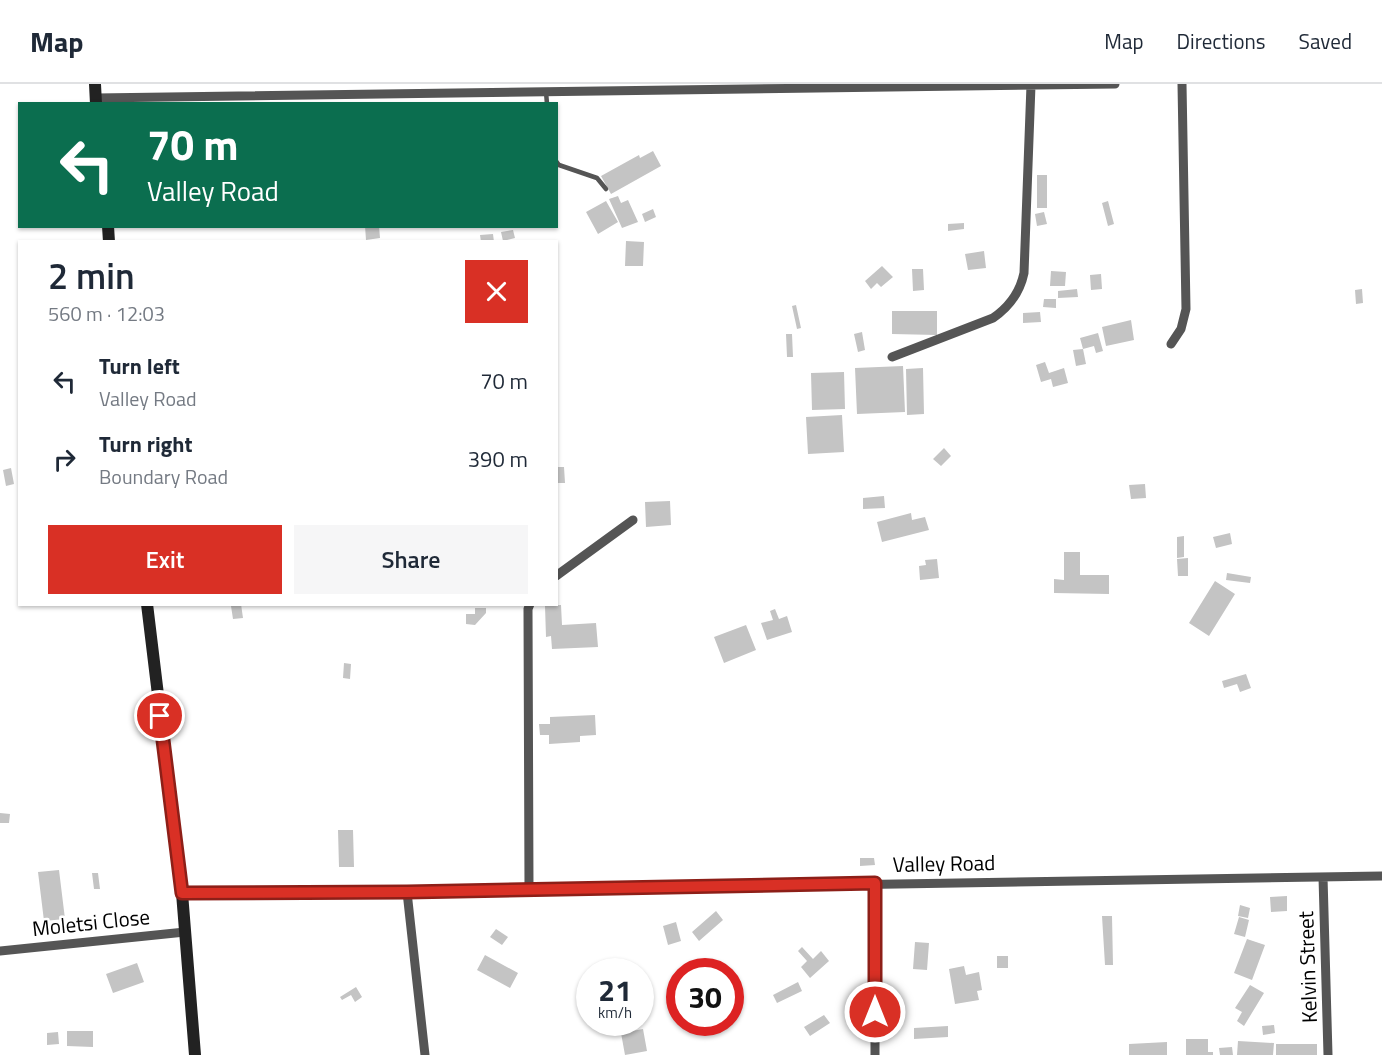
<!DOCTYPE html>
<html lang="en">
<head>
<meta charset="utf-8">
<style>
  :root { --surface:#fff; --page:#f6f6f7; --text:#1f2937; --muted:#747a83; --line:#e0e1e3; --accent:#d93025 }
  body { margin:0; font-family:"Titillium Web",sans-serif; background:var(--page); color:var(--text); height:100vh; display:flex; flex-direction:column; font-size:22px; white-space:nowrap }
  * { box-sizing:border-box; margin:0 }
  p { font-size:20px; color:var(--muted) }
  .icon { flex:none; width:33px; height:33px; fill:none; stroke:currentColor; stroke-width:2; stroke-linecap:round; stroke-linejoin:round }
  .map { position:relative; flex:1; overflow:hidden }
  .details { position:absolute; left:18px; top:156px; width:540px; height:366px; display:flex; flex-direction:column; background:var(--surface); border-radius:0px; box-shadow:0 2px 4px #0004 }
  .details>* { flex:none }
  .banner { position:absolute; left:18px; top:18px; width:540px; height:126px; border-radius:0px; box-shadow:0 2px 4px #0004; background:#0b6e4f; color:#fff; overflow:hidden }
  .speed { position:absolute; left:576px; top:874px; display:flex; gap:12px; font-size:30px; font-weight:700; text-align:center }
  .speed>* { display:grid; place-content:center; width:78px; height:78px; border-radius:50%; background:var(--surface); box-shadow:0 2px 4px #0004; line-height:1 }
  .speed small { font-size:15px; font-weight:400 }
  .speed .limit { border:9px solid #d22; background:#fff; color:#111 }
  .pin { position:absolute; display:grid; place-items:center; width:51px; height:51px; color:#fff; margin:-26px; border:3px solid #fff; border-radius:50%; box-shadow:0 2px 6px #0007 }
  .me { position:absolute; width:66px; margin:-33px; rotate:0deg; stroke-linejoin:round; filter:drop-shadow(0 0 4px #0008) }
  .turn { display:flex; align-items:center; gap:21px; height:126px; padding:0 30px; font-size:27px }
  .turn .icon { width:78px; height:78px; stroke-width:2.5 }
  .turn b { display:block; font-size:42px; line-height:51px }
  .round { display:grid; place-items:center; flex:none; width:63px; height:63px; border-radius:0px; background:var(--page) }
  .head { display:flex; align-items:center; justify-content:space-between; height:102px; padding:0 30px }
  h1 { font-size:36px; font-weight:600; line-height:45px }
  .action { display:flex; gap:12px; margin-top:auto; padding:12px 30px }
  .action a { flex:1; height:69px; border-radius:0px; background:var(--accent); color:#fff; font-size:24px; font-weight:600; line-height:69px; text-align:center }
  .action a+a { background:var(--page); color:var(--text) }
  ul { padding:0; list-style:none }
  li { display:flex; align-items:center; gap:18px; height:78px; padding:0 30px }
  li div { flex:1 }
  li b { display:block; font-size:22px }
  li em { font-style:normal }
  header { display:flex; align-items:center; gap:36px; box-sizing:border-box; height:84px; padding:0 30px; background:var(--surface); border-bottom:2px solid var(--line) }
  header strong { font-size:28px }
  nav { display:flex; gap:33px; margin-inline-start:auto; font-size:21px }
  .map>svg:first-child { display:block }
  .building { fill:#c4c4c4 }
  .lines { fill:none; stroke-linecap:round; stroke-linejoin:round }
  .lane { stroke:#555; stroke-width:4.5 }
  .street { stroke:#555; stroke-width:9 }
  .secondary { stroke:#222; stroke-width:12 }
  .route-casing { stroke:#8d1f18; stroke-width:15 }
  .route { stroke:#d93025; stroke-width:10 }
  .labels { text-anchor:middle; stroke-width:5; stroke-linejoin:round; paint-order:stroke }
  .street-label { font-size:21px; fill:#000; stroke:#fff }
</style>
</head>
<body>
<header>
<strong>Map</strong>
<nav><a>Map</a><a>Directions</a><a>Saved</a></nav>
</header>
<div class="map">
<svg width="1382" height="971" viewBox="0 0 1382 971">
  <rect width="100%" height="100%" fill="#fff"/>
  <path class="building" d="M 653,67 L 661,82 L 611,110 L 601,92 L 639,71 L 640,74 Z
    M 1037,91 L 1047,91 L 1047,124 L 1037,124 Z
    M 618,112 L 621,119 L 628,116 L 638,138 L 622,144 L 609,115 Z
    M 606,117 L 618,138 L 598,150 L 586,128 Z
    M 1108,117 L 1114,140 L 1108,142 L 1102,119 Z
    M 653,125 L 656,133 L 645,138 L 642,130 Z
    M 1044,128 L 1047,140 L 1037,142 L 1035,130 Z
    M 964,139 L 964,145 L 948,147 L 948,140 Z
    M 365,142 L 379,142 L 380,154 L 366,156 Z
    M 513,146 L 515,154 L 503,157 L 501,148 Z
    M 493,150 L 494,158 L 481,158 L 480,151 Z
    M 626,157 L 644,158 L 643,182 L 625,182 Z
    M 984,167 L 986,184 L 968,186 L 965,170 Z
    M 882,182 L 893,193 L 881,203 L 877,199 L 871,205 L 865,197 Z
    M 912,185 L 923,185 L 924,206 L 913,207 Z
    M 1051,187 L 1066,188 L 1065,202 L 1050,202 Z
    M 1101,190 L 1102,205 L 1091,206 L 1090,191 Z
    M 1077,205 L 1078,213 L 1058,214 L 1058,207 Z
    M 1362,205 L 1363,219 L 1356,220 L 1355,206 Z
    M 1044,215 L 1056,215 L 1056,224 L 1043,223 Z
    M 796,221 L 801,244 L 797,245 L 792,222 Z
    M 892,227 L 937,227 L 937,251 L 892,250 Z
    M 1040,228 L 1041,238 L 1023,239 L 1023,229 Z
    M 1131,236 L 1134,256 L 1106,262 L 1102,243 Z
    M 862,248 L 865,266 L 858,268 L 854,250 Z
    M 1098,249 L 1103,267 L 1096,269 L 1094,262 L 1083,265 L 1080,254 Z
    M 786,250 L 792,250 L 793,273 L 787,273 Z
    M 1083,265 L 1086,280 L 1076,282 L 1073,266 Z
    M 1045,278 L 1049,289 L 1064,284 L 1068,299 L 1053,303 L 1051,295 L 1041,298 L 1036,281 Z
    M 903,282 L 905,328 L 857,330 L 855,284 Z
    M 923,284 L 924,330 L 907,331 L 906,285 Z
    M 844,288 L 845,325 L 812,326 L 811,289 Z
    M 842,331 L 844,368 L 808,370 L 806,333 Z
    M 944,364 L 951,372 L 941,382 L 933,375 Z
    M 556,383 L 564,383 L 565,399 L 558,399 Z
    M 11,384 L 14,400 L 6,402 L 3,386 Z
    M 1145,400 L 1146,414 L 1131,415 L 1129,401 Z
    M 884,412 L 885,424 L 863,425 L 863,414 Z
    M 670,417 L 671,441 L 646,443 L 645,418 Z
    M 911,429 L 912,436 L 925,433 L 929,446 L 882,458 L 877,438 Z
    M 1230,449 L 1232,460 L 1216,464 L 1213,453 Z
    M 1184,452 L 1184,473 L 1177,474 L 1177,453 Z
    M 1064,468 L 1080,468 L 1080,491 L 1109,491 L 1109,510 L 1054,509 L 1054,495 L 1064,496 Z
    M 1188,474 L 1188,492 L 1178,492 L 1177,475 Z
    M 937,475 L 939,494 L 920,496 L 919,482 L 926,481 L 925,476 Z
    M 1227,489 L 1251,493 L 1250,499 L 1226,496 Z
    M 1215,497 L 1235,510 L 1209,552 L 1189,539 Z
    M 241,520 L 243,534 L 233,535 L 231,522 Z
    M 561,521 L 562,541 L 596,539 L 598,563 L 552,565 L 551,552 L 546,553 L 545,522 Z
    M 475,524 L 486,524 L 486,529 L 475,541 L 466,540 L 466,530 L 475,530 Z
    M 775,525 L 779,535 L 787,532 L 792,548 L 767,556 L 761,539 L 773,536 L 770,527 Z
    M 746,541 L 756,566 L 724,579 L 714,553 Z
    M 344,579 L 351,580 L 350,595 L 343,594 Z
    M 1246,590 L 1251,604 L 1240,608 L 1237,600 L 1224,604 L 1222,597 Z
    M 595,631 L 596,651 L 580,652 L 580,658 L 549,660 L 549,651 L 540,651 L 539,640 L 550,640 L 550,633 Z
    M 0,729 L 10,730 L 9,739 L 0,739 Z
    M 338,746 L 353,746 L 354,783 L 339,783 Z
    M 860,774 L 874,774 L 875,781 L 860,782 Z
    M 59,786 L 65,835 L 44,837 L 38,788 Z
    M 92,789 L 98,789 L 100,805 L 94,805 Z
    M 1287,812 L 1287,827 L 1271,828 L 1270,813 Z
    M 1240,821 L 1250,824 L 1248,834 L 1238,832 Z
    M 716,827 L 723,836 L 699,857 L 692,848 Z
    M 1102,832 L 1112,832 L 1113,881 L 1105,881 Z
    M 1239,833 L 1249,836 L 1245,853 L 1234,850 Z
    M 676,838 L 681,857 L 668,861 L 663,842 Z
    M 496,845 L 508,853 L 502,861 L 490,853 Z
    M 1247,855 L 1265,861 L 1252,896 L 1234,889 Z
    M 915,858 L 929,859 L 927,886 L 913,885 Z
    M 802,863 L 813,875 L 821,867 L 829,877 L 810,894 L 801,883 L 807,877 L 798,867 Z
    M 485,871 L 518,889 L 510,904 L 477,886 Z
    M 997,872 L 1008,872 L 1008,884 L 997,884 Z
    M 137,879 L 144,898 L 113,909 L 106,890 Z
    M 964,882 L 966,891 L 979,888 L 982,906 L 977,907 L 979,916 L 955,920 L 949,885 Z
    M 798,898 L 802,907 L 777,919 L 773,911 Z
    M 1250,901 L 1264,909 L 1244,942 L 1237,937 L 1242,928 L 1235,924 Z
    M 356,903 L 362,913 L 355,918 L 351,911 L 342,916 L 340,913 Z
    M 824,931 L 830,939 L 810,952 L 804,943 Z
    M 1274,941 L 1275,949 L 1263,951 L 1262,942 Z
    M 948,942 L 948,953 L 914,955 L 914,944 Z
    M 643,945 L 647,967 L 625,971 L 621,949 Z
    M 67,947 L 93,947 L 93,963 L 67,962 Z
    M 58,948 L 59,960 L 47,961 L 47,949 Z
    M 1186,955 L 1208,955 L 1208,968 L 1213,968 L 1213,971 L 1186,971 Z
    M 1238,957 L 1274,959 L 1273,971 L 1237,971 Z
    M 1167,958 L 1167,971 L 1129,971 L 1129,960 Z
    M 1276,960 L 1317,960 L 1317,971 L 1276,971 Z
    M 1232,963 L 1233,971 L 1220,971 L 1219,964 Z"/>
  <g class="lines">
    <path class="lane" d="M 546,8 L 547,20
      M 556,77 L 559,81 L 597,94 L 606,105"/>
    <path class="street" d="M 96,14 L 1115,0
      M 1171,260 L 1181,245 L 1186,225 L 1182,0
      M 892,273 L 993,234 C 1009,223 1020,208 1024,189 L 1031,1
      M 556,492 L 633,436
      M 1323,793 L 1328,971
      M 529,805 L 528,525 L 530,520
      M 407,808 L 425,971
      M 182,809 L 407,808 L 1382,792
      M 0,867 L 185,848
      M 875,971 L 875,799"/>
    <path class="secondary" d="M 95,0 L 96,20
      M 108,142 L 109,158
      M 147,520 L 182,809 L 195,971"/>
  </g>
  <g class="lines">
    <defs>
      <path id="route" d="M 160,632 L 182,809 L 407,808 L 875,799 L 875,928"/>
    </defs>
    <use href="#route" class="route-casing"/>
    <use href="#route" class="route"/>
  </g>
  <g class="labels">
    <g class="street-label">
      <text transform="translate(944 780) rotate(-1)" y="7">Valley Road</text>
      <text transform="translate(91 839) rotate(-6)" y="7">Moletsi Close</text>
      <text transform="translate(1308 883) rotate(-92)" y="7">Kelvin Street</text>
    </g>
  </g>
</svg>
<div class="speed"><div>21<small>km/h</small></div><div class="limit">30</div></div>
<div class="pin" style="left:160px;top:632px;background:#d93025"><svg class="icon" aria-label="arrive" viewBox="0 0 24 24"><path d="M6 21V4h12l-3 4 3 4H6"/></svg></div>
<svg class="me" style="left:875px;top:928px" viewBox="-20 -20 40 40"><circle r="17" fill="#d93025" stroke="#fff" stroke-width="3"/><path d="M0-11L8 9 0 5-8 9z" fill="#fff"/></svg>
<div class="banner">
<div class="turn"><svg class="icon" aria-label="left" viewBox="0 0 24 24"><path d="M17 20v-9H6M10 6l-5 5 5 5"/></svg><div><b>70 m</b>Valley Road</div></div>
</div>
<section class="details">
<div class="head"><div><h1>2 min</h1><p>560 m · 12:03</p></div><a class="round" style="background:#d93025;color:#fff"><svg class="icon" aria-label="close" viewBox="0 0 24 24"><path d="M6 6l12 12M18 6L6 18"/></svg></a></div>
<ul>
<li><svg class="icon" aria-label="left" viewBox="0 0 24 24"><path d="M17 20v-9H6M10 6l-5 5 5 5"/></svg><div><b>Turn left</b><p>Valley Road</p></div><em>70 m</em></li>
<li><svg class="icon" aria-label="right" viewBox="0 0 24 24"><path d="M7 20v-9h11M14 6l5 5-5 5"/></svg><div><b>Turn right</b><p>Boundary Road</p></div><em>390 m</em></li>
</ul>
<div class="action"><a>Exit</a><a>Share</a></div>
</section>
</div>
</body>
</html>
